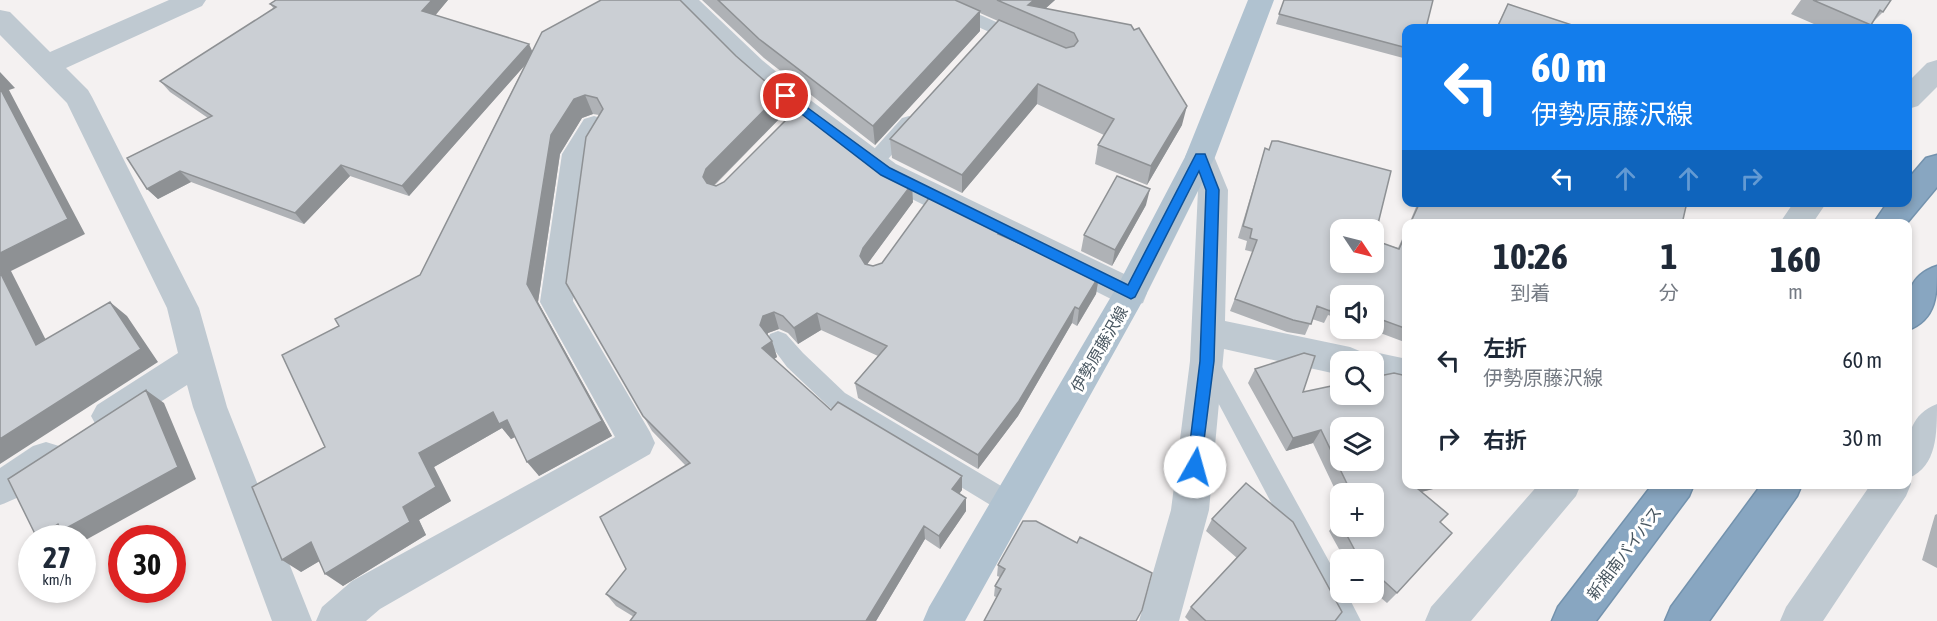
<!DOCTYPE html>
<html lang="ja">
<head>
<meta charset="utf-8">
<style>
  :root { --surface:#fff; --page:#f2f2f3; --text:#1f2937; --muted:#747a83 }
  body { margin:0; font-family:"Asap Condensed","Noto Sans JP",sans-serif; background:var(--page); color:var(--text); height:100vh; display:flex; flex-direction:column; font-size:22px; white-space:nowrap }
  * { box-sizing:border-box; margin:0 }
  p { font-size:20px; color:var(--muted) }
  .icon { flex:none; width:33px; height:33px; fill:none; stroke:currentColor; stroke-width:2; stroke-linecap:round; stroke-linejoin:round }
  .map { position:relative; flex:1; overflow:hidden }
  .panel { position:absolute; left:1402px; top:219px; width:510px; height:270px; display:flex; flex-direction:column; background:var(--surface); border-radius:12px; box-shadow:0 3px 9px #0003 }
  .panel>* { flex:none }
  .top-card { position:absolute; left:1402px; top:24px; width:510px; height:183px; border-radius:12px; box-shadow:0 3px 9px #0003; background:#137dec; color:#fff; overflow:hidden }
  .needle { width:39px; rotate:125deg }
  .controls { position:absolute; left:1330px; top:219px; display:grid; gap:12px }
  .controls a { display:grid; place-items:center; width:54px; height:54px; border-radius:12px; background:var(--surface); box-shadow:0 3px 9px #0003; font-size:30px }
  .speed { position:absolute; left:18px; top:525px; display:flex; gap:12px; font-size:30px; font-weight:700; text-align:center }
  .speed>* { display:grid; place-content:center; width:78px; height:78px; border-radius:50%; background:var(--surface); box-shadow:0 3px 9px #0003; line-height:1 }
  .speed small { font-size:15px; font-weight:400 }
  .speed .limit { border:9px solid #d22; background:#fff; color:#111 }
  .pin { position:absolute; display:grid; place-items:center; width:51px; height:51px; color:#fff; margin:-26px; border:3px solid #fff; border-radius:50%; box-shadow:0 2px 6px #0007 }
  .me { position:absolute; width:66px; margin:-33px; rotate:7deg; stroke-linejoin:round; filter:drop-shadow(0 0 4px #0008) }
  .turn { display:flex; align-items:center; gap:21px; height:126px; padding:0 30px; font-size:27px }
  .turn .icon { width:78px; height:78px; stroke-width:2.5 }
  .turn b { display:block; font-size:42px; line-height:51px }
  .lanes { display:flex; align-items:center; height:57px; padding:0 30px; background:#0003; justify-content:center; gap:30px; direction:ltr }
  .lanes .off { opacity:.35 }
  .eta { display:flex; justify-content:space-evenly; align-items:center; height:102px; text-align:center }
  .eta b { font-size:36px; font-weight:700; line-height:42px }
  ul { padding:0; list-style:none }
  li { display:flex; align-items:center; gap:18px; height:78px; padding:0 30px }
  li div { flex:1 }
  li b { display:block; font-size:22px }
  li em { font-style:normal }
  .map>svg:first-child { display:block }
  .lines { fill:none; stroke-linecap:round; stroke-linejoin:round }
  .motorway-casing { stroke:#7392ad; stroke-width:3 }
  .service { fill:#bfc9d1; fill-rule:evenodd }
  .minor { fill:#bfc9d1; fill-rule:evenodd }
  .tertiary { fill:#bfc9d1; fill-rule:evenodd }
  .primary { fill:#b0c2d0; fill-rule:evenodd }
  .motorway { fill:#88a6c1; fill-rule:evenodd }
  .wall { fill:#afb2b6 }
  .shaded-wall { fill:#8e9194 }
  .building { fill:#cbcfd4; stroke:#8e9194; stroke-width:1.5; fill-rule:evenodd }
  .route { fill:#137dec; stroke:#0c5199; stroke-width:1.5 }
  .labels { text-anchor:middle; stroke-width:6; stroke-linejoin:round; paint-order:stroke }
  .street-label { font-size:16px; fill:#485660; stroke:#fff }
</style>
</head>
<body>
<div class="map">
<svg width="1937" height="621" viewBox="0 0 1937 621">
  <rect width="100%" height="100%" fill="#f4f1f1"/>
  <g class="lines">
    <defs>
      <path id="motorway" d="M 1937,155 L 1937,187 L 1906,224 L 1873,224 L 1888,202 L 1908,202 L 1908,179 L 1926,158 Z
        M 1937,266 C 1937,294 1937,319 1908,330 C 1908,301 1904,277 1937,266 Z
        M 1653,484 L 1694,484 L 1689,496 L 1596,621 L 1552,621 L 1558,607 Z
        M 1762,484 L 1802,484 L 1797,496 L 1709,621 L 1665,621 L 1671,607 Z"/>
    </defs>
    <use href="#motorway" class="motorway-casing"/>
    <path class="service" d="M 956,4 L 1023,34 L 1026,38 L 1023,42 L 1011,42 L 950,14 L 947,10 L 950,6 Z
      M 909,116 L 916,118 L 918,123 L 916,128 L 880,168 L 873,170 L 866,168 L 863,163 L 866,158 L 902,118 Z
      M 778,331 L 786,334 L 803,353 L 845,393 L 1018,496 L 1022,504 L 1018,512 L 1010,515 L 1002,512 L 829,407 L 787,367 L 767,340 L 770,334 Z
      M 1207,352 L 1215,354 L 1341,583 L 1341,592 L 1346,592 L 1361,621 L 1334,621 L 1196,361 L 1199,354 Z"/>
    <path class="minor" d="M 169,0 L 206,0 L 202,6 L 66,68 L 88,90 L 92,97 L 199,308 L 227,407 L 312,621 L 272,621 L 193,407 L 187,385 L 121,427 L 109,432 L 97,427 L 91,416 L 97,405 L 178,353 L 167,308 L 67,103 L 0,35 L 0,10 L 10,12 L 50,52 Z
      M 670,0 L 699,0 L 762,60 L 813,102 L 896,164 L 1143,283 L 1147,293 L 1143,303 L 1131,307 L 1119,303 L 874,180 L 793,118 L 742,74 Z
      M 594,116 L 604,119 L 609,127 L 592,155 L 573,301 L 650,432 L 655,443 L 650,454 L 380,609 L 366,621 L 316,621 L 322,607 L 352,581 L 615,437 L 540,302 L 562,154 L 584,119 Z
      M 1200,146 L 1211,149 L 1228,190 L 1225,321 L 1350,347 L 1362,352 L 1364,356 L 1374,352 L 1407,359 L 1407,389 L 1374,382 L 1374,362 L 1341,362 L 1341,375 L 1224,349 L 1209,510 L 1179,621 L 1139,621 L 1171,510 L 1190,361 L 1198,190 L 1185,157 L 1189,149 Z
      M 46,442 L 59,446 L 64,458 C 54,480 22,497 0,505 L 0,468 L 33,446 Z"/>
    <path class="tertiary" d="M 1937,60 L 1937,87 L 1918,106 L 1908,109 L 1908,82 L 1927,63 Z
      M 1794,202 L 1827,202 L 1812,224 L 1779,224 Z
      M 1937,404 C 1937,434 1937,466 1909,478 L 1911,484 L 1906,496 L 1823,621 L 1780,621 L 1786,607 L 1871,484 L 1908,484 C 1908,453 1901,418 1937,404 Z
      M 1539,484 L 1581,484 L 1576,496 L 1471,621 L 1425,621 L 1431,607 Z"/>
    <path class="primary" d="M 1248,0 L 1274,0 L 1215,157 L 1147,293 L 965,621 L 923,621 L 929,607 L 1119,283 L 1185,157 Z"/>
    <use href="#motorway" class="motorway"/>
  </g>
  <path class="wall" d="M 276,0 L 448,0 L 435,15 L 532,51 L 736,56 L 780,94 L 784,114 L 715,185 L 913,202 L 867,264 L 873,266 L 882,263 L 942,199 L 942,203 L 1002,229 L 1001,235 L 1067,264 L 1099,276 L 1096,294 L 1077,326 L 1072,323 L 1018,416 L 978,469 L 858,398 L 855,383 L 878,356 L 821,330 L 798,344 L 788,333 L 779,329 L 768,333 L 767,335 L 772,341 L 777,357 L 774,359 L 831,410 L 962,476 L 962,490 L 959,494 L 966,511 L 940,549 L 925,539 L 876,621 L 630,621 L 634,617 L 616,606 L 606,594 L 626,569 L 686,466 L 652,431 L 566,283 L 599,115 L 593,114 L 582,118 L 560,154 L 538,302 L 612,436 L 539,476 L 515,437 L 511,439 L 502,428 L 434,467 L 451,501 L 419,520 L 426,535 L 343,586 L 319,561 L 301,572 L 325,447 L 339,326 L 420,275 L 525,65 L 409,196 L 350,176 L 304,224 L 191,182 L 158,199 L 147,189 L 208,118 L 170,92 L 160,81 L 274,9 L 270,4 Z
    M 702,0 L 1055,0 L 1046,8 L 1182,125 L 1147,185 L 1095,164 L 1098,145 L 1104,135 L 1037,104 L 962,193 L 892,158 L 890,139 L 998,21 L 980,13 L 980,31 L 875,145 L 764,58 Z
    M 1284,0 L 1407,28 L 1407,59 L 1276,24 Z
    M 1801,0 L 1891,0 L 1883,12 L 1867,28 L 1823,28 L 1791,14 Z
    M 1508,4 L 1581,28 L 1496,28 Z
    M 1265,148 L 1341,230 L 1398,248 L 1407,228 L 1407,343 L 1367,328 L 1374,328 L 1374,296 L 1341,296 L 1341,319 L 1328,315 L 1324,323 L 1312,319 L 1305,335 L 1287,332 L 1230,311 L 1253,252 L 1245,250 L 1247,241 L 1238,238 Z
    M 1418,202 L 1687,202 L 1682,224 L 1409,224 Z
    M 1146,205 L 1112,266 L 1081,251 L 1084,235 Z
    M 1255,369 L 1303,392 L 1407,484 L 1453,484 L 1421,492 L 1440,522 L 1397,593 L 1387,603 L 1374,592 L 1374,560 L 1345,560 L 1329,531 L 1341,516 L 1341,526 L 1374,526 L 1374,494 L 1341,494 L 1341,502 L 1313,443 L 1286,451 L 1248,383 Z
    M 1937,514 L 1937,568 L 1922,560 L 1935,515 Z
    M 1212,519 L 1335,621 L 1189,621 L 1185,617 L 1191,607 L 1237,558 L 1206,531 Z
    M 1077,543 L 1152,573 L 996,597 L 994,596 L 995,586 L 1000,577 L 997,576 L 998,565 Z"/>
  <path class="shaded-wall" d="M 432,0 L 448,0 L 429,23 L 422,11 Z
    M 1034,0 L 1055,0 L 1036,17 L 1028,5 Z
    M 980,11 L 980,31 L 875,145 L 873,126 Z
    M 529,44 L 534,55 L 409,196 L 402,186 Z
    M 0,72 L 15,88 L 9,90 L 85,234 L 11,271 L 55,358 L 36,345 L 0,272 Z
    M 1038,84 L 1037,104 L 962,193 L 962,175 Z
    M 780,94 L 784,114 L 712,187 L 709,195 L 703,177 L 706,169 Z
    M 585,95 L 593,114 L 582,118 L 560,154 L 538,302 L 612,436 L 539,476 L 527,462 L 527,284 L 551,135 L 574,99 Z
    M 1187,106 L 1182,125 L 1147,185 L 1151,166 Z
    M 341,165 L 350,176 L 304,224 L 295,213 Z
    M 180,171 L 191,182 L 158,199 L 147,189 Z
    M 912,184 L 913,202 L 866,266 L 860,256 L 863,248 Z
    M 1150,189 L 1146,205 L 1112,266 L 1115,250 Z
    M 1099,276 L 1096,294 L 1077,326 L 1079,309 Z
    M 110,302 L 127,316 L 158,362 L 0,464 L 0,439 Z
    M 1075,307 L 1072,323 L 1018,416 L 978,469 L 978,455 Z
    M 774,312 L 779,329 L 768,333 L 765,341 L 760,325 L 763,316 Z
    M 817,313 L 821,330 L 798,344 L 794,328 Z
    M 772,341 L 777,357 L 767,364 L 762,348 Z
    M 146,390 L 164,403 L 196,479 L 82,542 L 82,538 L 37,538 Z
    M 493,412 L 507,420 L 519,435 L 511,439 L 502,428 L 434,467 L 451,501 L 419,520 L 426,535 L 343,586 L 325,574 L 419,453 Z
    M 1321,430 L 1313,443 L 1286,451 L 1293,438 Z
    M 962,476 L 962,490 L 952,503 L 952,489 Z
    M 1412,484 L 1453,484 L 1401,497 Z
    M 966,498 L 966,511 L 940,549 L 939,536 Z
    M 924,526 L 925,539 L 876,621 L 866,621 Z
    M 311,542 L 330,555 L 301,572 L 282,560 Z"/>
  <path class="building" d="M 276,0 L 432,0 L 422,11 L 529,44 L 402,186 L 341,165 L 295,213 L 180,171 L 147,189 L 127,158 L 212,116 L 160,81 L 276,7 L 270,4 Z
    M 601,0 L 680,0 L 736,56 L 780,94 L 706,169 L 703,177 L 707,183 L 716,186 L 724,182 L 798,108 L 870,163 L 912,184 L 863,248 L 860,256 L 865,264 L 873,266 L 882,263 L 932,194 L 942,199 L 939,202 L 1002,229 L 998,234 L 1067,264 L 1068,261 L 1099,276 L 1079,309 L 1075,307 L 1019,401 L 978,455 L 855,383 L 887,346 L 817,313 L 794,328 L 783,316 L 774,312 L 763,316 L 760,325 L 772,341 L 762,348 L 831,410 L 838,402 L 962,476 L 952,489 L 966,498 L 939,536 L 924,526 L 866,621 L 630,621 L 636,613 L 606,594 L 626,569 L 600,517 L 690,463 L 643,416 L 566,283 L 586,137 L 603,109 L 597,98 L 585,95 L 574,99 L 551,135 L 527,284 L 602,421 L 527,462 L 507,420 L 499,424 L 493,412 L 419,453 L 436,487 L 403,507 L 410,522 L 325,574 L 311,542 L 282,560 L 252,487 L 325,447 L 282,355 L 339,326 L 335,319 L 420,275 L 542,32 Z
    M 718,0 L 955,0 L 980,11 L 873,126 L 759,39 Z
    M 997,0 L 1034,0 L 1028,5 L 1131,25 L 1134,30 L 1139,28 L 1187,106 L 1151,166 L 1098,145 L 1114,119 L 1038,84 L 962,175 L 890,139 L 999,20 L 1066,48 L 1074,46 L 1078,41 L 1074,33 Z
    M 1284,0 L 1433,0 L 1426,28 L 1407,28 L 1407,48 L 1279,14 Z
    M 1813,0 L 1891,0 L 1883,12 L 1880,10 L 1871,25 Z
    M 1508,4 L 1581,28 L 1497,28 Z
    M 0,88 L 68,219 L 0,253 Z
    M 1272,141 L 1278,141 L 1391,171 L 1374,240 L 1374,230 L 1341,230 L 1341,262 L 1374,262 L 1374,240 L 1399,249 L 1407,231 L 1407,329 L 1374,317 L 1374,296 L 1341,296 L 1341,305 L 1333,303 L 1330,311 L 1317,306 L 1311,324 L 1293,320 L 1235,299 L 1257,240 L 1250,238 L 1252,229 L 1243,226 L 1265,148 L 1269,150 Z
    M 1117,176 L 1150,189 L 1115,250 L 1084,235 Z
    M 1420,202 L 1687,202 L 1682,224 L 1410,224 Z
    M 0,272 L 36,345 L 110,302 L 141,349 L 0,439 Z
    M 1304,353 L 1315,356 L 1303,392 L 1341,384 L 1341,394 L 1374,394 L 1374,377 L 1394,373 L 1407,376 L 1407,484 L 1412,484 L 1448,514 L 1440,522 L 1452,533 L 1397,593 L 1374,572 L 1374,560 L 1360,560 L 1342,526 L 1374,526 L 1374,494 L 1352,494 L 1321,430 L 1293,438 L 1255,369 ZM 1341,428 L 1374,428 L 1374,460 L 1341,460 Z
    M 146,390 L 178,467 L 61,531 L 58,524 L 37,538 L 8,479 Z
    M 1246,483 L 1293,522 L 1342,612 L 1335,621 L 1206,621 L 1191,607 L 1246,548 L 1212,519 Z
    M 1341,516 L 1341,525 L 1338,519 Z
    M 1023,521 L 1036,521 L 1077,543 L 1080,537 L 1152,573 L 1142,610 L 1136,621 L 984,621 L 1001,589 L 995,586 L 1005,569 L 998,565 Z"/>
  <path class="route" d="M 786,92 L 890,168 L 1128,285 L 1196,154 L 1205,154 L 1219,190 L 1214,361 L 1200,472 L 1195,474 L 1189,472 L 1187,467 L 1200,361 L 1206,190 L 1199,171 L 1135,297 L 1131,299 L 881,175 L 782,99 L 782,93 Z"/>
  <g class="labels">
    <g class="street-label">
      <text transform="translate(1099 349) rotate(-60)" y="6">伊勢原藤沢線</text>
      <text transform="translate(1624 553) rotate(-53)" y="6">新湘南バイパス</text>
    </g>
  </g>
</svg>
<div class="controls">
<a><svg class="needle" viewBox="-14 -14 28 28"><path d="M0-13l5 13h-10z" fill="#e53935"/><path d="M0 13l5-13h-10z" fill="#747a83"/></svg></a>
<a><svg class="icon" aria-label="sound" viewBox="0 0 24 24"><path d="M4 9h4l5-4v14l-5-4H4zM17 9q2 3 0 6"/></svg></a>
<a><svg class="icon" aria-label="search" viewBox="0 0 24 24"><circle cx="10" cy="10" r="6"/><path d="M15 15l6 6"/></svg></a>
<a><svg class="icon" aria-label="layers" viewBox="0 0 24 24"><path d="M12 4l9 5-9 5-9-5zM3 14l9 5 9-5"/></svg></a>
<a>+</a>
<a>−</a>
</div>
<div class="speed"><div>27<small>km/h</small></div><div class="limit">30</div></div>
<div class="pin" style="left:786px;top:96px;background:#d93025"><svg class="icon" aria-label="arrive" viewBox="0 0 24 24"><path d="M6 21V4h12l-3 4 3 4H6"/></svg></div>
<svg class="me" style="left:1195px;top:467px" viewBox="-20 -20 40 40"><circle r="19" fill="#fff"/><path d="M0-13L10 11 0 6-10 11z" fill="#137dec"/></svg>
<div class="top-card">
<div class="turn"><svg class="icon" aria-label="left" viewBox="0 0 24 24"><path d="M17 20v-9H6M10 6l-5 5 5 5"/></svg><div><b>60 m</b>伊勢原藤沢線</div></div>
<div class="lanes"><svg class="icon" aria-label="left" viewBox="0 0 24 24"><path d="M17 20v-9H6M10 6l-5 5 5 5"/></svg><svg class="icon off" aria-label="ahead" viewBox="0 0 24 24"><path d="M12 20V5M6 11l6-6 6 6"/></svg><svg class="icon off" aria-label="ahead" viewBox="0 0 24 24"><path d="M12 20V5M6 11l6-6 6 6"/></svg><svg class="icon off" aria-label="right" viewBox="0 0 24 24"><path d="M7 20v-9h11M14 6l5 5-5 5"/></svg></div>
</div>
<section class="panel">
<div class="eta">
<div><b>10:26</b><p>到着</p></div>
<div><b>1</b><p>分</p></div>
<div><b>160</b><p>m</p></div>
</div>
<ul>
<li><svg class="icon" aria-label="left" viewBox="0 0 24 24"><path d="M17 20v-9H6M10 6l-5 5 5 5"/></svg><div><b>左折</b><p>伊勢原藤沢線</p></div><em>60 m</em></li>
<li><svg class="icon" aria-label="right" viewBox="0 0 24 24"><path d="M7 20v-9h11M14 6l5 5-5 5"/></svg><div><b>右折</b></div><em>30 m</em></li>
</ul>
</section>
</div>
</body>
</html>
